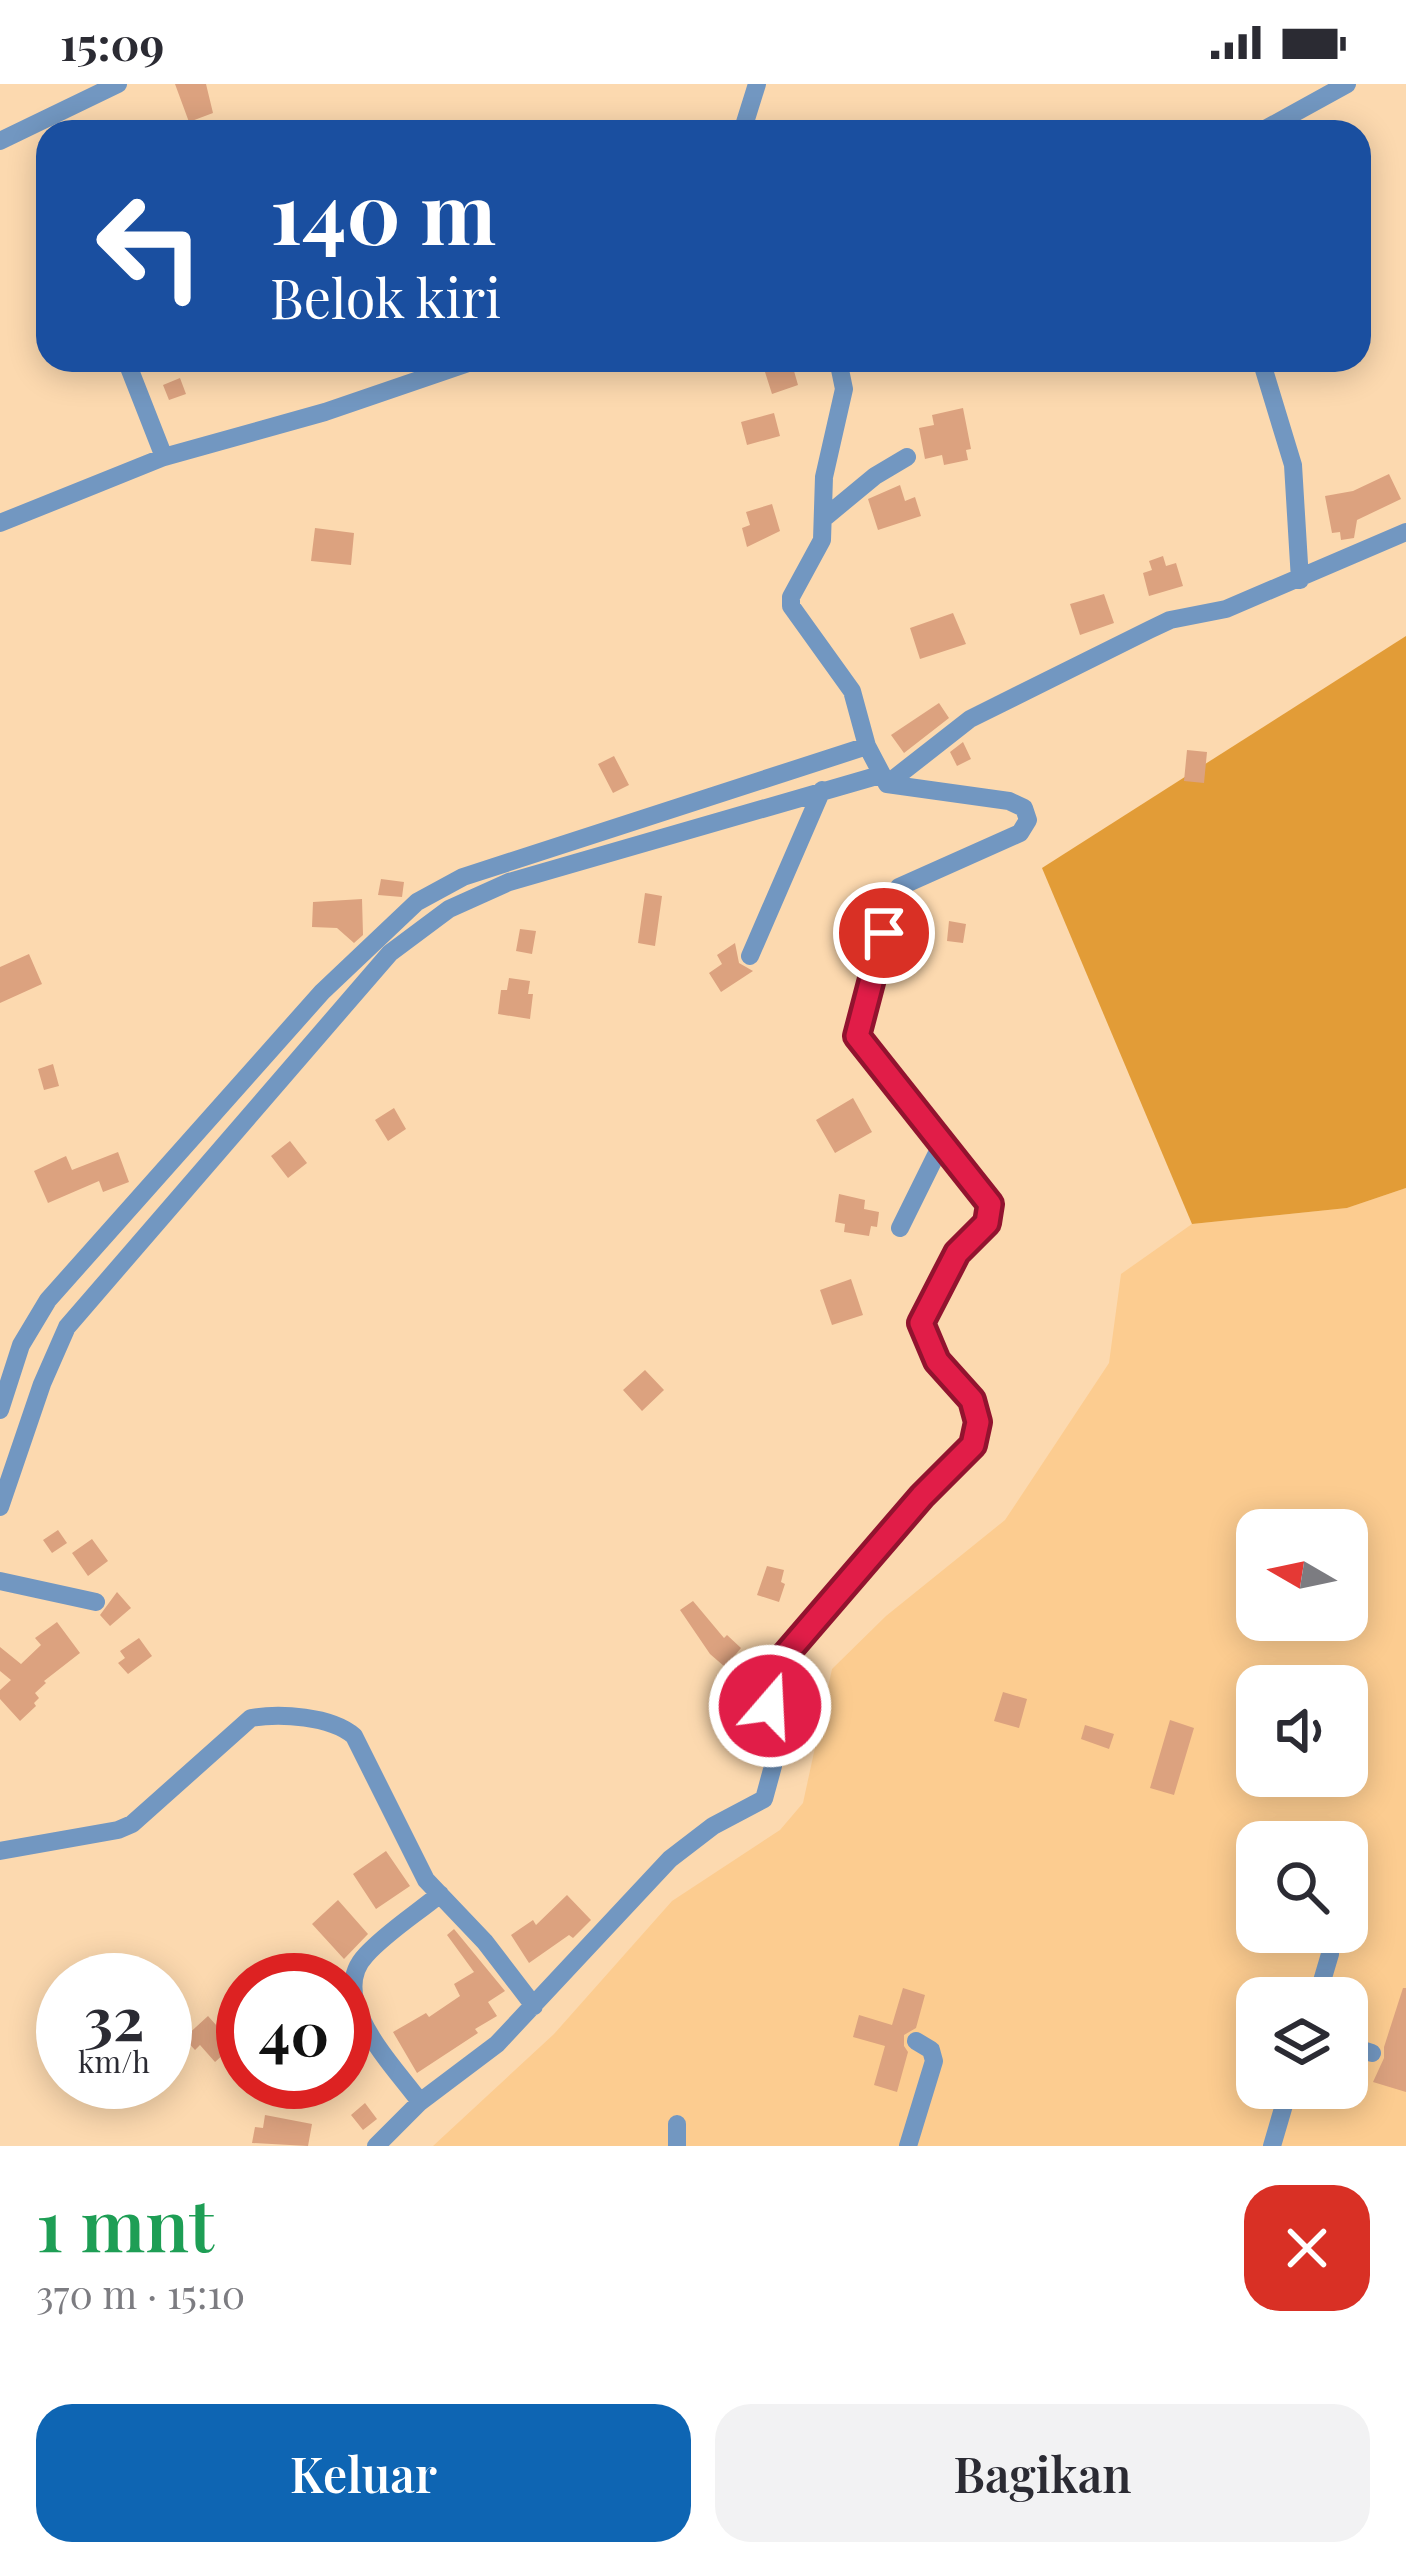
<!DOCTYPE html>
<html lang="id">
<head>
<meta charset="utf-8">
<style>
  :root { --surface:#fff; --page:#f2f2f3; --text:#2b2b33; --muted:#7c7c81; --accent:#0e65b3 }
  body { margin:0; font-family:"Playfair Display",serif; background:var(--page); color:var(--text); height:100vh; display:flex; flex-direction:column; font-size:45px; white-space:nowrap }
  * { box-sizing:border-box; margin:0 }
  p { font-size:39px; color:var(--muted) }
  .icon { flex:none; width:66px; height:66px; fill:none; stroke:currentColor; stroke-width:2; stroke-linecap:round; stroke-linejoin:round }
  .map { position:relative; height:2062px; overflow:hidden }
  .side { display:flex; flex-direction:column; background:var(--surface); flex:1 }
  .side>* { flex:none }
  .top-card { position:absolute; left:36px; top:36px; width:1335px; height:252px; border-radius:36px; box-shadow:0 6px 30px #0003; background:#1a4fa0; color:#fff; overflow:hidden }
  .needle { width:78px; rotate:279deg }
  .fabs { position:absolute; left:1236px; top:1425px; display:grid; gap:24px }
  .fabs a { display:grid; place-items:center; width:132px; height:132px; border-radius:24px; background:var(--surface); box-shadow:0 6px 30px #0003; font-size:60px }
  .speed { position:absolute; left:36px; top:1869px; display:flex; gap:24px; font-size:60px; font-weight:700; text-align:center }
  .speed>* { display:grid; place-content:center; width:156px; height:156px; border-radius:50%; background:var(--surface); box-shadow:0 6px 30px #0003; line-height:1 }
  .speed small { font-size:30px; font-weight:400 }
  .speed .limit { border:18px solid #d22; background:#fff; color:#111 }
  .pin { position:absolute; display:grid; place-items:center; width:102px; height:102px; color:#fff; margin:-51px; border:6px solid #fff; border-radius:50%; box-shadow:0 3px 12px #0007 }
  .me { position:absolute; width:132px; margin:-66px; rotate:19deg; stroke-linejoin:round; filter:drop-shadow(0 0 9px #0008) }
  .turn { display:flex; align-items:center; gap:42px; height:252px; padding:0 36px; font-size:54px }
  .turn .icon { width:156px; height:156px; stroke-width:2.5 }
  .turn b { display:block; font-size:84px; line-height:102px }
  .round { display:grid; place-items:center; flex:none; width:126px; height:126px; border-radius:36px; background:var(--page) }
  .head { display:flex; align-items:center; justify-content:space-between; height:204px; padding:0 36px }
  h1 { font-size:72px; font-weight:600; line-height:90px; color:#1e9e55 }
  .button { display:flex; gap:24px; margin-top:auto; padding:24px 36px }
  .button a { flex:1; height:138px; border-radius:36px; background:var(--accent); color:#fff; font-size:48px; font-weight:600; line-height:138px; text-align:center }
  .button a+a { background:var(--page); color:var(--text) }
  .status { display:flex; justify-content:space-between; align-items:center; height:84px; padding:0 60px; background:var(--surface); direction:ltr }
  .status svg { height:33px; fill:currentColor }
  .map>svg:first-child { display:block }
  .built { fill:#fccc90; fill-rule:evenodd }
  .green { fill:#e29c37 }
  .building { fill:#dca27f }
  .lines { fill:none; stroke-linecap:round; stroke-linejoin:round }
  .minor { stroke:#7297c1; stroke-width:18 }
  .route-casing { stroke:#92132f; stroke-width:30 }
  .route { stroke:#e11d48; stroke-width:21 }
</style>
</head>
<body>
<div class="status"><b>15:09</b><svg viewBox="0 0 49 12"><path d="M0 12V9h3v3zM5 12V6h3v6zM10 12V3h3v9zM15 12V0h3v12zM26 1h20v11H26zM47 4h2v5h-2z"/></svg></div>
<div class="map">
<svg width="1406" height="2062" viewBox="0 0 1406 2062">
  <rect width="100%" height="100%" fill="#fcd9af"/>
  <path class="built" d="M 1406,1104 L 1406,2062 L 433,2062 L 554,1950 L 672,1817 L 780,1746 L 803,1719 L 832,1585 L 886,1532 L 1005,1436 L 1109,1279 L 1121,1190 L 1192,1140 L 1347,1124 ZM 1257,1446 L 1347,1446 L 1347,1536 L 1257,1536 ZM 1257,1602 L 1347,1602 L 1347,1692 L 1257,1692 ZM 1257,1758 L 1347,1758 L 1347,1848 L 1257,1848 ZM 1257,1914 L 1347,1914 L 1347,2004 L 1257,2004 Z"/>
  <path class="green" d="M 1406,552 L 1406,1104 L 1347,1124 L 1192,1140 L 1042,784 Z"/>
  <path class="building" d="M 175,0 L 206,0 L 213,29 L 189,38 Z
    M 792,280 L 798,301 L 772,310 L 765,288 Z
    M 180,294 L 186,310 L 169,316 L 163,301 Z
    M 963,324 L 971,365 L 966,366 L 968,376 L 944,381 L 942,371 L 925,375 L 919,344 L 934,341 L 932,331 Z
    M 774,329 L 780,352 L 747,361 L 741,338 Z
    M 1389,390 L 1401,415 L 1357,436 L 1354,454 L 1341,456 L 1340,448 L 1332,449 L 1325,412 L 1353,407 Z
    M 900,401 L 905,417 L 915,413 L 921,432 L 878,446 L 868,415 Z
    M 772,420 L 780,447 L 747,463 L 742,444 L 750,441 L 746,428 Z
    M 315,444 L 354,449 L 351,481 L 311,477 Z
    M 1163,472 L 1166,482 L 1176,479 L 1183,502 L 1149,512 L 1143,489 L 1152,486 L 1149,477 Z
    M 1104,510 L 1114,539 L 1080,551 L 1070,520 Z
    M 953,529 L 966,560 L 920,575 L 910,544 Z
    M 939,619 L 949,634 L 904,669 L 891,651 Z
    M 963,658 L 971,675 L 957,682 L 950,668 Z
    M 1187,666 L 1207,668 L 1204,699 L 1184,697 Z
    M 614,672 L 629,701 L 613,709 L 598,680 Z
    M 381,795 L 404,798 L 402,813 L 378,811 Z
    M 645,809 L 662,812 L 655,862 L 638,859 Z
    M 362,815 L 363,851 L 354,859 L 337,844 L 312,843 L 313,818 Z
    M 949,837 L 966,840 L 963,859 L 947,857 Z
    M 520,845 L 536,847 L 532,870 L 516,867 Z
    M 735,859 L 739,879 L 753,887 L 721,908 L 709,889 L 722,880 L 717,871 Z
    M 29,870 L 42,900 L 0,919 L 0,883 Z
    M 509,894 L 530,897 L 528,910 L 533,910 L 530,935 L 498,930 L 501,906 L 507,906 Z
    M 53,980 L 59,1002 L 44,1006 L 38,985 Z
    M 853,1014 L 872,1048 L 835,1069 L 816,1036 Z
    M 394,1024 L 406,1045 L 388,1057 L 375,1036 Z
    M 290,1057 L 307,1079 L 288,1094 L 271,1072 Z
    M 118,1068 L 129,1098 L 103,1108 L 99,1097 L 48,1119 L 34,1087 L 66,1072 L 72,1086 Z
    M 839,1110 L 865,1116 L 864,1125 L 879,1128 L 877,1143 L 871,1142 L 869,1152 L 844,1148 L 845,1140 L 835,1138 Z
    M 851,1195 L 863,1231 L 832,1241 L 820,1206 Z
    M 645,1286 L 664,1306 L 642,1327 L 623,1306 Z
    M 58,1446 L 67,1459 L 52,1469 L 43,1456 Z
    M 92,1455 L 108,1477 L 88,1492 L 72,1469 Z
    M 767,1482 L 784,1486 L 781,1498 L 785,1500 L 779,1518 L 757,1511 Z
    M 117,1508 L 131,1524 L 110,1542 L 100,1531 Z
    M 693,1517 L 724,1554 L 727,1551 L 741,1564 L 725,1583 L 710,1570 L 680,1526 Z
    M 57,1538 L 80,1569 L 44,1597 L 46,1599 L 35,1609 L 39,1614 L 34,1619 L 36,1622 L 20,1637 L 0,1615 L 0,1606 L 11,1596 L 0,1587 L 0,1563 L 21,1580 L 41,1561 L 35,1554 Z
    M 139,1554 L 152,1572 L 128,1590 L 118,1579 L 125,1574 L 120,1567 Z
    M 1003,1608 L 1027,1615 L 1019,1644 L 994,1637 Z
    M 1170,1636 L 1194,1644 L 1174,1711 L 1150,1704 Z
    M 1085,1641 L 1114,1650 L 1109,1665 L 1081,1655 Z
    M 386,1767 L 410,1802 L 376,1825 L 353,1790 Z
    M 567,1811 L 591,1836 L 573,1854 L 569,1851 L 529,1879 L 511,1851 L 533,1836 L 536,1841 Z
    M 338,1816 L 368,1850 L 344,1875 L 312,1840 Z
    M 454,1845 L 505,1907 L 488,1918 L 497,1932 L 475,1945 L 478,1949 L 417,1989 L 393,1948 L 426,1929 L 429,1933 L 460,1912 L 454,1900 L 474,1888 L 447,1851 Z
    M 903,1904 L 925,1911 L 916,1944 L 904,1951 L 904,1962 L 908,1968 L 897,2008 L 874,2001 L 885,1962 L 853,1953 L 859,1931 L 892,1941 Z
    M 1403,1904 L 1406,1904 L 1406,2008 L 1373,1998 L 1384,1974 L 1384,1963 Z
    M 208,1932 L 234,1961 L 215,1978 L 200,1961 L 195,1966 L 184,1954 Z
    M 365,2019 L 377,2035 L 363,2046 L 351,2031 Z
    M 265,2031 L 312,2040 L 308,2062 L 252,2059 L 255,2043 L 263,2044 Z"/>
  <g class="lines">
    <path class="minor" d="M 742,48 L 757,0
      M 1260,48 L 1347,0
      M 0,57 L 118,0
      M 126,276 L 164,373
      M 1261,276 L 1293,381 L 1300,496
      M 823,435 L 875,392 L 907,373
      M 0,439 L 164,373 L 325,328 L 477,276
      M 887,700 L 970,635 L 1149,546 L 1170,536 L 1226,525 L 1406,448
      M 750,872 L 822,706
      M 900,1144 L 942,1059
      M 0,1326 L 21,1261 L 48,1216 L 322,908 L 417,818 L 463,793 L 867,662
      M 0,1423 L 42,1300 L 67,1243 L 390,869 L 449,825 L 509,798 L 880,691
      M 0,1497 L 96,1518
      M 0,1767 L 118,1746 L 132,1740 L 251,1634 C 280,1629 331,1632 354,1652 L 426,1796 L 485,1858 L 534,1922
      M 1317,1914 L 1330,1870
      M 1347,1961 L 1372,1969
      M 420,2018 C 394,1982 325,1914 366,1871 C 387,1848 416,1830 440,1810
      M 376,2062 L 420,2018 L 497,1960 L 670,1775 L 713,1742 L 764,1715 L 773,1682 L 771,1607 L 786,1570 L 923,1412 L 967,1369 L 977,1349 L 977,1328 L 972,1316 L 937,1277 L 921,1239 L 957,1169 L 987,1139 L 990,1120 L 863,963 L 857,945 L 899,803 L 1020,749 L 1028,736 L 1024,724 L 1009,717 L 887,700 L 867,662 L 852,607 L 791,522 L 791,513 L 822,456 L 824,393 L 844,305 L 838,276
      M 677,2062 L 677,2040
      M 908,2062 L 934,1977 L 931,1966 L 916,1957
      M 1272,2062 L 1289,2004"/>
  </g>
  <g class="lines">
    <defs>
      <path id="route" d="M 770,1622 L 773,1597 L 786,1570 L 922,1412 L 973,1361 L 978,1338 L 972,1316 L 937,1277 L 921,1239 L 957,1169 L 987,1139 L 990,1120 L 857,952 L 884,849"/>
    </defs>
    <use href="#route" class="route-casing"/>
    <use href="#route" class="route"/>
  </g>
</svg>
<div class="fabs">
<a><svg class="needle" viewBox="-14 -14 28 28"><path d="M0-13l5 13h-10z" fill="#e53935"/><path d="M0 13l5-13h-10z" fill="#7c7c81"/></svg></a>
<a><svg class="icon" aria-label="sound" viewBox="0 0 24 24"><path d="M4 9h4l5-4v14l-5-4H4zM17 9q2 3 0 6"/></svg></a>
<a><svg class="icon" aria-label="search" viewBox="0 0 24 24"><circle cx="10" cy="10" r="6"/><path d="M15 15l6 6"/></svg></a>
<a><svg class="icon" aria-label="layers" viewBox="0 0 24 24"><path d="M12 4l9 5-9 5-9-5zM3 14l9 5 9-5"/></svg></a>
</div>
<div class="speed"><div>32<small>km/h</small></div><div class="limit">40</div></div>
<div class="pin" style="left:884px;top:849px;background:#d93025"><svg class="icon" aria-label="arrive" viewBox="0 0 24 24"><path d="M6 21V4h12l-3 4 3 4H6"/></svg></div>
<svg class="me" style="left:770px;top:1622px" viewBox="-20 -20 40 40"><circle r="17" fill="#e11d48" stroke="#fff" stroke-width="3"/><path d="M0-11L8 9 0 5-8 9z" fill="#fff"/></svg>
<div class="top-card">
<div class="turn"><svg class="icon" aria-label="left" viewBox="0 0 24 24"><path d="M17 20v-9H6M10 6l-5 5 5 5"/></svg><div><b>140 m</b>Belok kiri</div></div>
</div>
</div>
<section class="side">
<div class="head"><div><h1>1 mnt</h1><p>370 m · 15:10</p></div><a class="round" style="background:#d93025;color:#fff"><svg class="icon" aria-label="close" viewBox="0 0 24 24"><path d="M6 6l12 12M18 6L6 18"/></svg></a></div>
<div class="button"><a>Keluar</a><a>Bagikan</a></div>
</section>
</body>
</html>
